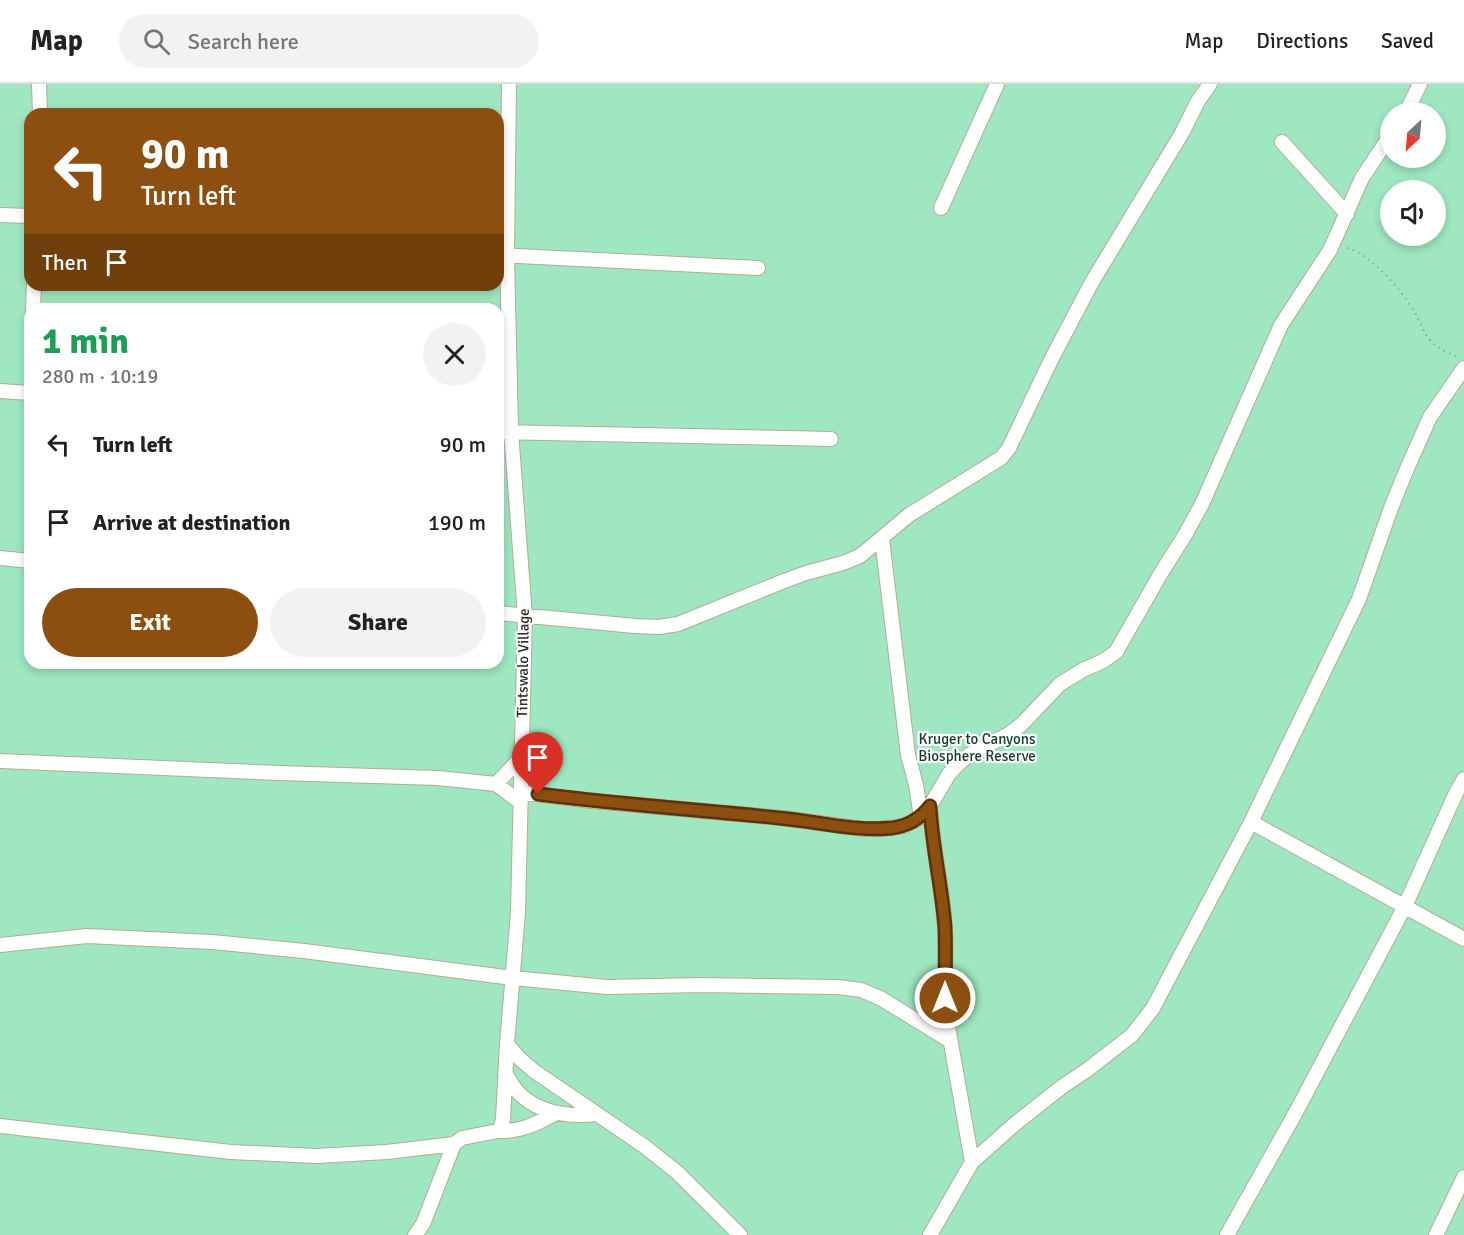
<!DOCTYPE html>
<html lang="en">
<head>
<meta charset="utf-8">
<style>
  :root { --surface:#fff; --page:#f2f2f2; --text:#202124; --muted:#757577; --line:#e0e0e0; --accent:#8c4f10 }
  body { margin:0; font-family:Signika,sans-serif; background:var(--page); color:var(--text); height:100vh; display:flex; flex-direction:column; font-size:22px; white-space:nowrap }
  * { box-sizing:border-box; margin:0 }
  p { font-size:20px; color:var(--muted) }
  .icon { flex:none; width:33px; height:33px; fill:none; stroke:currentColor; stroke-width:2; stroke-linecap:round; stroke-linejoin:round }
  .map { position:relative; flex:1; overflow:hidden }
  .side { position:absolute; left:24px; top:219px; width:480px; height:366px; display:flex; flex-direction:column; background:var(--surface); border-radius:18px; box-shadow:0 3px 9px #0003 }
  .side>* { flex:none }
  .top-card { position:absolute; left:24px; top:24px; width:480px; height:183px; border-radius:18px; box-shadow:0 3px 9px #0003; background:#8c4f10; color:#fff; overflow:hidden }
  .needle { width:39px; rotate:206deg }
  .tools { position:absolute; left:1380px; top:18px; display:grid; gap:12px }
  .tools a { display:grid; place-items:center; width:66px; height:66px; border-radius:50%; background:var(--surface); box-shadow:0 3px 9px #0003; font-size:30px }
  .pin { position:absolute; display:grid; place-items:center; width:51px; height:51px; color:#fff; margin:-62px -26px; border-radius:50% 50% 50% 0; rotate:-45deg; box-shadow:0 0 6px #0007 }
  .pin .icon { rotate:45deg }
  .me { position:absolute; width:66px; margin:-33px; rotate:0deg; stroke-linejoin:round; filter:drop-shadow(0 0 4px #0008) }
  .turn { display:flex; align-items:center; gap:21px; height:126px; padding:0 18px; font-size:27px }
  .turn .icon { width:78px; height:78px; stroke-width:2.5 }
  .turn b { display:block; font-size:42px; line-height:51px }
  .then { display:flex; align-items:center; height:57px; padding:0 18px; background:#0003; gap:12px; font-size:22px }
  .round { display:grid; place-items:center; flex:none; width:63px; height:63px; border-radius:32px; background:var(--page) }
  .overview { display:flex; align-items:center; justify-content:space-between; height:102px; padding:0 18px }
  h1 { font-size:36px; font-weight:800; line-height:45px; color:#1e9e55 }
  .cta { display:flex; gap:12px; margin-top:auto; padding:12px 18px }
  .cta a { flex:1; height:69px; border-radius:36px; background:var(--accent); color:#fff; font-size:24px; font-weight:800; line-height:69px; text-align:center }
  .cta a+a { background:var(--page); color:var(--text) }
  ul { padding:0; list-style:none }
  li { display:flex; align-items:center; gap:18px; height:78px; padding:0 18px }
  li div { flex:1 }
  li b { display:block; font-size:22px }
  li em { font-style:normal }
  header { display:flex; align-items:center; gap:36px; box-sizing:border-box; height:84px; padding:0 30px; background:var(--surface); border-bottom:2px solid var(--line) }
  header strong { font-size:28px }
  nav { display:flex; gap:33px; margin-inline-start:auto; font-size:21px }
  .search { width:420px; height:54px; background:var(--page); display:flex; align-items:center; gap:15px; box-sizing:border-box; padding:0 21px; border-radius:33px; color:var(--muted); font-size:22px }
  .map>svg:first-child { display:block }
  .green { fill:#9ee7c0; fill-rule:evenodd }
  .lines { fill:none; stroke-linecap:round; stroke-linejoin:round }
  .street-casing { stroke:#b3ac94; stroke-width:16 }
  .path { stroke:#a39e8b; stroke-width:2; stroke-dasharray:1.5 4.5; stroke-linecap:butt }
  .street { stroke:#fff; stroke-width:14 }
  .route-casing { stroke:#5b330a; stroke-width:15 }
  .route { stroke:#8c4f10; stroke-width:10 }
  .labels { text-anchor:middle; stroke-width:4.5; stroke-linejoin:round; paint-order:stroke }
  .street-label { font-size:15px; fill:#2d2b21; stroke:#fff }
  .park-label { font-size:15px; fill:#143c2a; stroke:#fff }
</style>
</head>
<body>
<header>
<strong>Map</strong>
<div class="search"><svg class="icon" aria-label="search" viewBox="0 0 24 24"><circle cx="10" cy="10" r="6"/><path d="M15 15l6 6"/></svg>Search here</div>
<nav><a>Map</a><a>Directions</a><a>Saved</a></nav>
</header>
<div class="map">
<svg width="1464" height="1151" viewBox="0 0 1464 1151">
  <rect width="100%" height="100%" fill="#fcf5db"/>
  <path class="green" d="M 0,0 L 1464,0 L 1464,1151 L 0,1151 ZM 1390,28 L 1436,28 L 1436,74 L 1390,74 ZM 30,30 L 498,30 L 498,201 L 30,201 ZM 1390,106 L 1436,106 L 1436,152 L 1390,152 ZM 30,225 L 498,225 L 498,579 L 30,579 Z"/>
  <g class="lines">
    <defs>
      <path id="street" d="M 39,0 L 40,30
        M 1406,28 L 1420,0
        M 1282,58 L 1347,130
        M 941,124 L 997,0
        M 0,131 L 30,132
        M 500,171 L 758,184
        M 33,225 L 34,201
        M 0,307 L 30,309
        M 498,348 L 831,355
        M 882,455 L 908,671 L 916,701 L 921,733
        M 0,474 L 30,477
        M 498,529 L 635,542 L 659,543 L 678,540 L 784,497 L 806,489 L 843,479 L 860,472 L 909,431 L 1001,374 L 1009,364 L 1052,274 L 1092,198 L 1182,49 L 1198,17 L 1210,0
        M 0,677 L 279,689 L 438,694 L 496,700 L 520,718
        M 496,700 L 521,674
        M 520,708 L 592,717 L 782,734 L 864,745 L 878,745 L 904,742 L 921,733 L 930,722 L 949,690 L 958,680 L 969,671 L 1009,650 L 1022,640 L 1060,600 L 1083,586 L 1103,577 L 1116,568 L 1161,489 L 1185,451 L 1202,420 L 1281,241 L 1330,166 L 1362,94 L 1390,52
        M 930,722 C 932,764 943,804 945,846 C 946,876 944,907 947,937 L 972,1078
        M 1251,738 L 1464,855
        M 0,861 L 87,852 L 212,858 L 304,867 L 513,894 L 607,903 L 701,901 L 838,903 L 861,906 L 880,914 L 949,956
        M 507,960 L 519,974 L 534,987 L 644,1062 L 678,1089 L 740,1151
        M 505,989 C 509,995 512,1001 516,1006 C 536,1029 567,1033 596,1030
        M 0,1042 L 231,1068 L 316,1072 L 387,1068 L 454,1060
        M 498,1047 C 521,1048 536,1040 556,1029
        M 415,1151 L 423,1140 L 454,1060 L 462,1054 L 498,1047 L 501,1043 L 503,1035 L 507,960 L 518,828 L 525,532 L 511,347 L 507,172 L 509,0
        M 930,1151 L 972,1078 L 1016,1039 L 1063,1002 L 1087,986 L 1132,951 L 1153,924 L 1251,738 L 1359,515 L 1391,424 L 1406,387 L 1430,333 L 1464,284
        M 1227,1151 L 1296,1028 L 1405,822 L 1456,709 L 1464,695
        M 1436,1151 L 1464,1093"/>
    </defs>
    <use href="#street" class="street-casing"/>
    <path class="path" d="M 1347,164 C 1372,171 1401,206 1414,227 C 1420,237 1423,248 1430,256 C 1437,264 1448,269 1458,273"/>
    <use href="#street" class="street"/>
  </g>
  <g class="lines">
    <defs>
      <path id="route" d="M 538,710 C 618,720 699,726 779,734 C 815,737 856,748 892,744 C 908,742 920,735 930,722 C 932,763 942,803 945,844 C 946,867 945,891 945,914"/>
    </defs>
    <use href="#route" class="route-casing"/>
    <use href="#route" class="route"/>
  </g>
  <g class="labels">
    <g class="street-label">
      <text transform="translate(523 579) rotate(-89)" y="5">Tintswalo Village</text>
    </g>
    <g class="park-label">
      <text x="977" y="660">Kruger to Canyons<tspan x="977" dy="17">Biosphere Reserve</tspan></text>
    </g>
  </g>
</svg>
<div class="tools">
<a><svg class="needle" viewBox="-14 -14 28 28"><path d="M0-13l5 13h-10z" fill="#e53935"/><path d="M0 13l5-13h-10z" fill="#757577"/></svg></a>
<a><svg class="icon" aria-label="sound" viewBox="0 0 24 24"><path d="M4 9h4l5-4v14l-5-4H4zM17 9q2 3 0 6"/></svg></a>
</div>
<div class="pin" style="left:538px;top:710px;background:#d93025"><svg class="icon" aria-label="arrive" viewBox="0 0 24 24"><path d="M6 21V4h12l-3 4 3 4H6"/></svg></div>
<svg class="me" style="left:945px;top:914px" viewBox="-20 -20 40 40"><circle r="17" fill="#8c4f10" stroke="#fff" stroke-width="3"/><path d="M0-11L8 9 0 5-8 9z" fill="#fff"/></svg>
<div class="top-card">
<div class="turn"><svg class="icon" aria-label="left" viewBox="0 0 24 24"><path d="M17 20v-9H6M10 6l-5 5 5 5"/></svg><div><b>90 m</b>Turn left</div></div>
<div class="then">Then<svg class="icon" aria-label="arrive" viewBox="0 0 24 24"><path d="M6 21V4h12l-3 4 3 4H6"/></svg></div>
</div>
<section class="side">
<div class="overview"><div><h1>1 min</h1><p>280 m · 10:19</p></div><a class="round"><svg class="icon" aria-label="close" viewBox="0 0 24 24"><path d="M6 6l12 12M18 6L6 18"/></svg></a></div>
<ul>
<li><svg class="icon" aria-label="left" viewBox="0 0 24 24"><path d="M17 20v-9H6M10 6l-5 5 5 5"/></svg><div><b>Turn left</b></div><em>90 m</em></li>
<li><svg class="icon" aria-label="arrive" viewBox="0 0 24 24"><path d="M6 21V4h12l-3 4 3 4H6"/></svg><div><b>Arrive at destination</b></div><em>190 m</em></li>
</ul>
<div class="cta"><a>Exit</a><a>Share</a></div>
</section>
</div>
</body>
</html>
